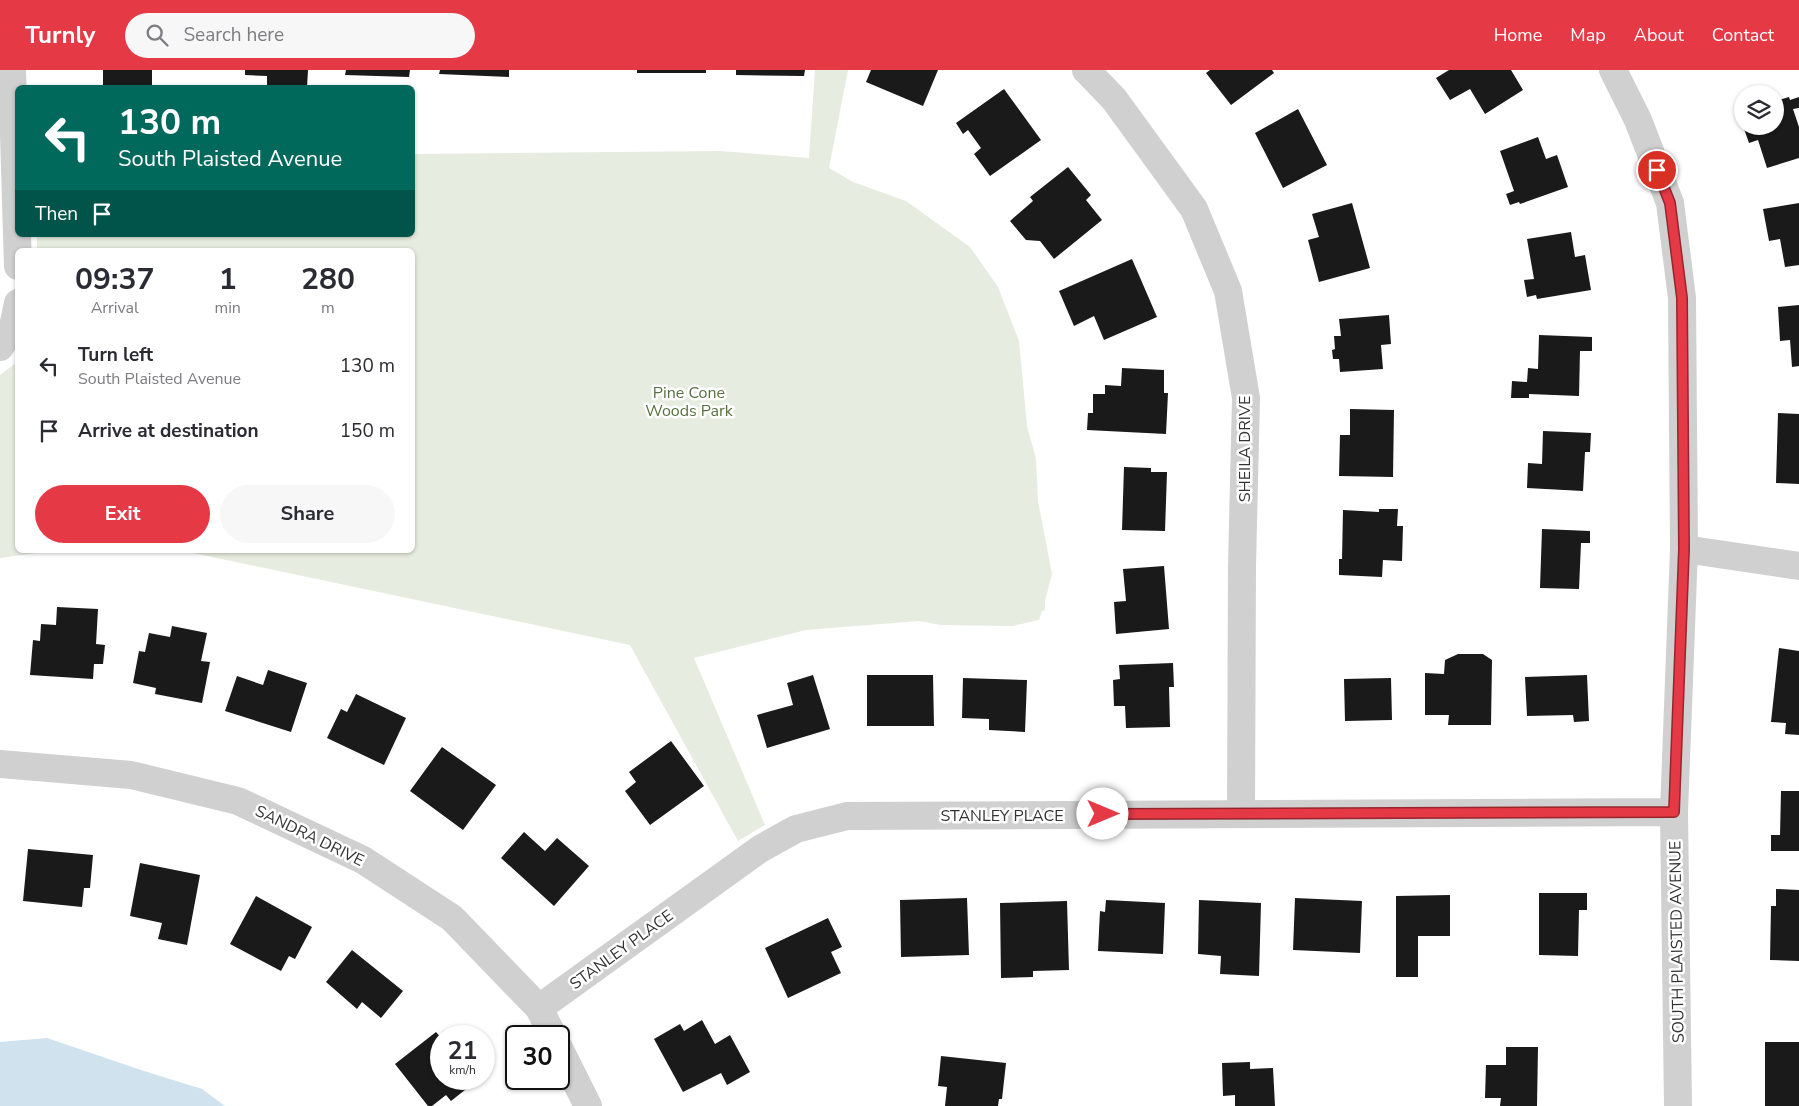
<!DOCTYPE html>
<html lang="en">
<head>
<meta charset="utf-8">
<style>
  :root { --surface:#fff; --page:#f7f7f7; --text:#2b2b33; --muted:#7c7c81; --accent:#e63946 }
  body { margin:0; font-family:"Nunito Sans",sans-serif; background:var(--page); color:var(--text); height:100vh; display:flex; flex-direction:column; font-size:19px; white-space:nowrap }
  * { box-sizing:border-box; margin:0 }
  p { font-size:16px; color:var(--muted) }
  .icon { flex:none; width:28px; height:28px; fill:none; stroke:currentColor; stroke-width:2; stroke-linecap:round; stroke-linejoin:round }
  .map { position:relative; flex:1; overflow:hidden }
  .drawer { position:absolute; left:15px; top:178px; width:400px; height:305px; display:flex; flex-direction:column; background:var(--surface); border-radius:8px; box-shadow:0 1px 4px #0004 }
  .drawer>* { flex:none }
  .hud { position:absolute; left:15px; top:15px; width:400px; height:152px; border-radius:8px; box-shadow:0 1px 4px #0004; background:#00695c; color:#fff; overflow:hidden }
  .tools { position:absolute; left:1734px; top:15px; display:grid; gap:10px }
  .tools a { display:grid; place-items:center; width:50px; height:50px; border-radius:50%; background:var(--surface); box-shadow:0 1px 4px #0004; font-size:25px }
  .speed { position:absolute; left:430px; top:955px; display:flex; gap:10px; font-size:25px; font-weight:700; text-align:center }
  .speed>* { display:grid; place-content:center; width:65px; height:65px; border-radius:50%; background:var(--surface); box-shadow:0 1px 4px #0004; line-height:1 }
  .speed small { font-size:12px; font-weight:400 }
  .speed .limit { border:2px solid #111; border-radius:8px; background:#fff; color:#111 }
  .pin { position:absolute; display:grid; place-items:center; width:42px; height:42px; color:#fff; margin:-21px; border:2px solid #fff; border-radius:50%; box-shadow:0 1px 5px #0007 }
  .me { position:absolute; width:55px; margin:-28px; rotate:90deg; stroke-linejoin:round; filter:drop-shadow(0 0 4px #0008) }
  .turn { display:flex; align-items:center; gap:18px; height:105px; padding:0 20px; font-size:22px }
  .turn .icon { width:65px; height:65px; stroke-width:2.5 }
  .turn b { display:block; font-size:35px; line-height:42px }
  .then { display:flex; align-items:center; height:48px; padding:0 20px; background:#0003; gap:10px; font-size:19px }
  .eta { display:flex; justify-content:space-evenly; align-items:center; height:85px; text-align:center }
  .eta b { font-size:30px; font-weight:700; line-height:35px }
  .button { display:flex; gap:10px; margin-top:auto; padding:10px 20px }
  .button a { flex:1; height:58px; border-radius:30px; background:var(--accent); color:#fff; font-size:20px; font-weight:700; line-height:58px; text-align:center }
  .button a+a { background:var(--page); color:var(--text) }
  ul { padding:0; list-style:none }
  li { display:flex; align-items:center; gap:15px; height:65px; padding:0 20px }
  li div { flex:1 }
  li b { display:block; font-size:19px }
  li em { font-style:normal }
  header { display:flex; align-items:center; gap:30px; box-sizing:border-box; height:70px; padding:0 25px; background:var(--accent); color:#fff }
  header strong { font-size:24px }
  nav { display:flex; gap:28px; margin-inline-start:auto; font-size:18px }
  .search { width:350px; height:45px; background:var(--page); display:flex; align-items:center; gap:12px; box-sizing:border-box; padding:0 18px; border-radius:28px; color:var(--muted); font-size:19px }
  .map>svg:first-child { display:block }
  .green { fill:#e6ecdf }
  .water { fill:#cfe2ee }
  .building { fill:#1a1a1a }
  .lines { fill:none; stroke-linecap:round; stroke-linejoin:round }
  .street { stroke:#d0d0d0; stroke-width:28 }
  .route-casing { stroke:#96252e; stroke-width:12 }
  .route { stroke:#e63946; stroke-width:9 }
  .labels { text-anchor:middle; stroke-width:5; stroke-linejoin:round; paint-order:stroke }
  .park-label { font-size:16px; fill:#56703f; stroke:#fff }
  .street-label { font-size:16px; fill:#333; stroke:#fff }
</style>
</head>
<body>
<header>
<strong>Turnly</strong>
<div class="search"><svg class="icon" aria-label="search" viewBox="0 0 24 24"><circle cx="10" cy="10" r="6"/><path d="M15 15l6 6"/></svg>Search here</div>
<nav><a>Home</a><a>Map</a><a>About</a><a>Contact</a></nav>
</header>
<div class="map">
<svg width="1799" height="1036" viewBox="0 0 1799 1036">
  <rect width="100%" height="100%" fill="#fff"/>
  <path class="green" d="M 815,0 L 848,0 L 829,98 L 853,112 L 906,131 L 970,177 L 998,217 L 1019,271 L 1027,356 L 1036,389 L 1038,431 L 1052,504 L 1045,531 L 1045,540 L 1042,541 L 1039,550 L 1013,556 L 941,555 L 919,551 L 806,560 L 694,588 L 765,755 L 738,771 L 630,575 L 179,480 L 412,480 L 412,180 L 37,180 L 37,165 L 412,165 L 413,84 L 720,81 L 809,88 Z
    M 17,292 L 18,480 L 57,480 L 0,488 L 0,305 Z"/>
  <path class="water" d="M 47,968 L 141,1000 L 202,1019 L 225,1036 L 0,1036 L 0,972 Z"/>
  <path class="building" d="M 103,0 L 152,0 L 152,18 L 103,18 Z
    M 245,0 L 308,0 L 307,18 L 267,18 L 267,6 L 245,5 Z
    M 346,0 L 410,0 L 409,7 L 345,5 Z
    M 440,0 L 509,0 L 509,7 L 439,4 Z
    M 637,0 L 706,0 L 706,3 L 637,3 Z
    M 736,0 L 805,0 L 804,6 L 736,5 Z
    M 871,0 L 938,0 L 923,36 L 866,12 Z
    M 1210,0 L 1272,0 L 1274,3 L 1231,35 L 1206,3 Z
    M 1449,0 L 1511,0 L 1523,20 L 1485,44 L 1470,19 L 1450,30 L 1436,8 Z
    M 1004,19 L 1041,70 L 990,106 L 974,84 L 981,78 L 968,60 L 963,64 L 956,53 Z
    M 1789,27 L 1790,30 L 1799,27 L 1799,38 L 1793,39 L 1799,57 L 1799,88 L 1767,98 L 1758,70 L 1749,73 L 1743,56 L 1775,56 L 1775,31 Z
    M 1298,39 L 1327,95 L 1283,118 L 1255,63 Z
    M 1538,67 L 1546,89 L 1557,85 L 1568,117 L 1520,134 L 1519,132 L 1510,135 L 1506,124 L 1514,121 L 1500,81 Z
    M 1068,97 L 1091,125 L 1086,130 L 1102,150 L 1054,189 L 1040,171 L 1026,170 L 1010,151 L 1033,131 L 1030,127 Z
    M 1352,133 L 1370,198 L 1319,212 L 1308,170 L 1319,167 L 1312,144 Z
    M 1799,133 L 1799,195 L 1785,197 L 1780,169 L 1769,171 L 1763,139 Z
    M 1571,162 L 1575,187 L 1585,185 L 1591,220 L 1537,229 L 1536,225 L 1527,227 L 1524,210 L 1534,209 L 1527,169 Z
    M 1132,189 L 1157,247 L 1104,270 L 1094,246 L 1074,256 L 1059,221 Z
    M 1799,235 L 1799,296 L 1792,297 L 1790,270 L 1780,271 L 1778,237 Z
    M 1389,245 L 1391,274 L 1381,275 L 1383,299 L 1340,302 L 1339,289 L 1333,289 L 1332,280 L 1335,279 L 1334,266 L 1341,266 L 1339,249 Z
    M 1539,265 L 1592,267 L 1592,281 L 1580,281 L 1579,326 L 1529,324 L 1529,328 L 1511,328 L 1512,311 L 1527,312 L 1528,298 L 1538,299 Z
    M 1122,298 L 1164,300 L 1164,323 L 1168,323 L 1166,364 L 1087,360 L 1088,343 L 1093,343 L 1093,324 L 1105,324 L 1105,315 L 1121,316 Z
    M 1350,339 L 1394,340 L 1393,407 L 1339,406 L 1340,365 L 1350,365 Z
    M 1778,343 L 1799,344 L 1799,414 L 1776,413 Z
    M 1543,361 L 1591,363 L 1590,382 L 1585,382 L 1583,421 L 1527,418 L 1528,393 L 1542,394 Z
    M 1124,397 L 1151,398 L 1151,402 L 1167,402 L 1165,461 L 1122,460 Z
    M 1379,439 L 1398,439 L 1397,456 L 1403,456 L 1402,491 L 1383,490 L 1382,507 L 1339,505 L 1339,489 L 1342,489 L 1343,440 L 1379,442 Z
    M 1542,459 L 1590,461 L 1590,473 L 1581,473 L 1579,519 L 1540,518 Z
    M 1164,496 L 1169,559 L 1116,564 L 1114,532 L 1126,531 L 1123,499 Z
    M 57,537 L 98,539 L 96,574 L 105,575 L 103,594 L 94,594 L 93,609 L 30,605 L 33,570 L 40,571 L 41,554 L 56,555 Z
    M 172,556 L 207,563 L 201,591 L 210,592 L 202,633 L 155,624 L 156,618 L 133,613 L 139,581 L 145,582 L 149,563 L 170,567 Z
    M 1779,578 L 1799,581 L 1799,665 L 1785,664 L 1786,653 L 1771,652 Z
    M 1458,584 L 1483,584 L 1492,590 L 1491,655 L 1448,655 L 1449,645 L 1425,645 L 1425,603 L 1444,604 L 1445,590 Z
    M 1173,593 L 1174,617 L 1169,617 L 1170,657 L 1126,658 L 1125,636 L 1114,636 L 1113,610 L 1120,609 L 1119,595 Z
    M 268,600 L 307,613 L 291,662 L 225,641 L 237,606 L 263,615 Z
    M 813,605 L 830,659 L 767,678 L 757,645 L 793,635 L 787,613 Z
    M 867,605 L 933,605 L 934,656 L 867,656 Z
    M 1587,605 L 1589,651 L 1574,652 L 1573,645 L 1527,646 L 1525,607 Z
    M 963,608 L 1027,610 L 1025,662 L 989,660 L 989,649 L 962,648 Z
    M 1391,608 L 1392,650 L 1345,651 L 1344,609 Z
    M 356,624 L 406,648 L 384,695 L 327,668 L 341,639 L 347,642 Z
    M 671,671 L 704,716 L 650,755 L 625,721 L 636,712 L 629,702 Z
    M 442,677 L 496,715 L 463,760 L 410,721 Z
    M 1781,721 L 1799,721 L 1799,781 L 1771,781 L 1771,765 L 1780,765 Z
    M 524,762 L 545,781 L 557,768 L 589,796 L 554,836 L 501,788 Z
    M 28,779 L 93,785 L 90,818 L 84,818 L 82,837 L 23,831 Z
    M 140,793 L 200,805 L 187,875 L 158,869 L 162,853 L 130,846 Z
    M 1776,819 L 1799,820 L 1799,891 L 1770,890 L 1771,836 L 1776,836 Z
    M 1539,823 L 1587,823 L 1587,840 L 1579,840 L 1578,886 L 1539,885 Z
    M 1450,825 L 1450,866 L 1418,866 L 1418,907 L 1396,907 L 1396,826 Z
    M 256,826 L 312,857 L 295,889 L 289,886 L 281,901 L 230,874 Z
    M 967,828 L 969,885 L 901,887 L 900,830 Z
    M 1295,828 L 1362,831 L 1360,883 L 1293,880 Z
    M 1106,830 L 1165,833 L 1163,884 L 1098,881 L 1100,841 L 1105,842 Z
    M 1199,830 L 1261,833 L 1259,906 L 1220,904 L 1221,886 L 1198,884 Z
    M 1067,831 L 1069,900 L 1033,901 L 1033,907 L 1001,908 L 1000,833 Z
    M 828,848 L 842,877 L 831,882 L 841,903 L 788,928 L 765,878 Z
    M 352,880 L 403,921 L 381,948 L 362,932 L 357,939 L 326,912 Z
    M 702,950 L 715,974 L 730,965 L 750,1002 L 727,1015 L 721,1003 L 683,1022 L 654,969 L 680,954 L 684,961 Z
    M 436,962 L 441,968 L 441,1009 L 473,1009 L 475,1012 L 451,1031 L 446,1025 L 432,1036 L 428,1036 L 395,994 Z
    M 1765,972 L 1799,972 L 1799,1036 L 1765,1036 Z
    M 1506,977 L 1538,977 L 1537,1036 L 1500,1036 L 1501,1028 L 1485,1028 L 1486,995 L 1506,995 Z
    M 941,986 L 1006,993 L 1002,1029 L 999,1029 L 998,1036 L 945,1036 L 947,1017 L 938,1016 Z
    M 1250,992 L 1250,999 L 1273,998 L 1275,1036 L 1235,1036 L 1235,1025 L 1223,1026 L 1222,993 Z"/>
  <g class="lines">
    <path class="street" d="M 12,0 L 18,196
      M 1086,0 L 1114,29 L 1194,139 L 1228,221 L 1246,328 L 1242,496 L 1241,743
      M 1613,0 L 1638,50 L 1670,133 L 1682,228 L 1684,479 L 1674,742 L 1678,1036
      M 0,277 L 13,257 L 18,233
      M 1684,479 L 1799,496
      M 0,694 L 131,705 L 238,731 L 363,790 L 452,848 L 539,938 L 553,966
      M 539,938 L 760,779 L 796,759 L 847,746 L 1674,742
      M 559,978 L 588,1036"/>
  </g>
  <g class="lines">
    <defs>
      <path id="route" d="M 1103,744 L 1674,742 L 1684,479 L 1682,228 L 1670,133 L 1657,100"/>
    </defs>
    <use href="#route" class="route-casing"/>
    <use href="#route" class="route"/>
  </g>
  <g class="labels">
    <g class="park-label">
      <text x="689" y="328">Pine Cone<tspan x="689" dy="18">Woods Park</tspan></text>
    </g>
    <g class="street-label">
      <text transform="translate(1244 379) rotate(-90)" y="6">SHEILA DRIVE</text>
      <text x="1002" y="751">STANLEY PLACE</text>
      <text transform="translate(310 765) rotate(26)" y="6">SANDRA DRIVE</text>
      <text transform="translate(1676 872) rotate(-91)" y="6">SOUTH PLAISTED AVENUE</text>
      <text transform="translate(621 879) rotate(-36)" y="6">STANLEY PLACE</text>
    </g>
  </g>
</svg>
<div class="tools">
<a><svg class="icon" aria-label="layers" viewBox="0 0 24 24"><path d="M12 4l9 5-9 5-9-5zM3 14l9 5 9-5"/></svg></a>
</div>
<div class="speed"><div>21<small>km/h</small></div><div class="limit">30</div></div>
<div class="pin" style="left:1657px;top:100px;background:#d93025"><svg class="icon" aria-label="arrive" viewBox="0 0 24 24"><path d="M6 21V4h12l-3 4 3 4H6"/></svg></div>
<svg class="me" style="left:1103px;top:744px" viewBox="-20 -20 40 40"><circle r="19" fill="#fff"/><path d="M0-13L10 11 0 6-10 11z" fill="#e63946"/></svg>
<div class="hud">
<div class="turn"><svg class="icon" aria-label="left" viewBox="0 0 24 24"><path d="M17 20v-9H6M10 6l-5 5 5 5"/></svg><div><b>130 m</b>South Plaisted Avenue</div></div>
<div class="then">Then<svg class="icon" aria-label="arrive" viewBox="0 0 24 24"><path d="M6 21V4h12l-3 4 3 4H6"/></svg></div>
</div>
<section class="drawer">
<div class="eta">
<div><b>09:37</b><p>Arrival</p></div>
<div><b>1</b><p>min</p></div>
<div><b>280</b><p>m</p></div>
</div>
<ul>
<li><svg class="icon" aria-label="left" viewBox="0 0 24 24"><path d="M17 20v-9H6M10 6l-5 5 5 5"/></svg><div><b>Turn left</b><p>South Plaisted Avenue</p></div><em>130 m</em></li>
<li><svg class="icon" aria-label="arrive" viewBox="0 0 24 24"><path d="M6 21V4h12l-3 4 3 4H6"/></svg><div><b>Arrive at destination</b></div><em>150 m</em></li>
</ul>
<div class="button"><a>Exit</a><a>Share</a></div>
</section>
</div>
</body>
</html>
